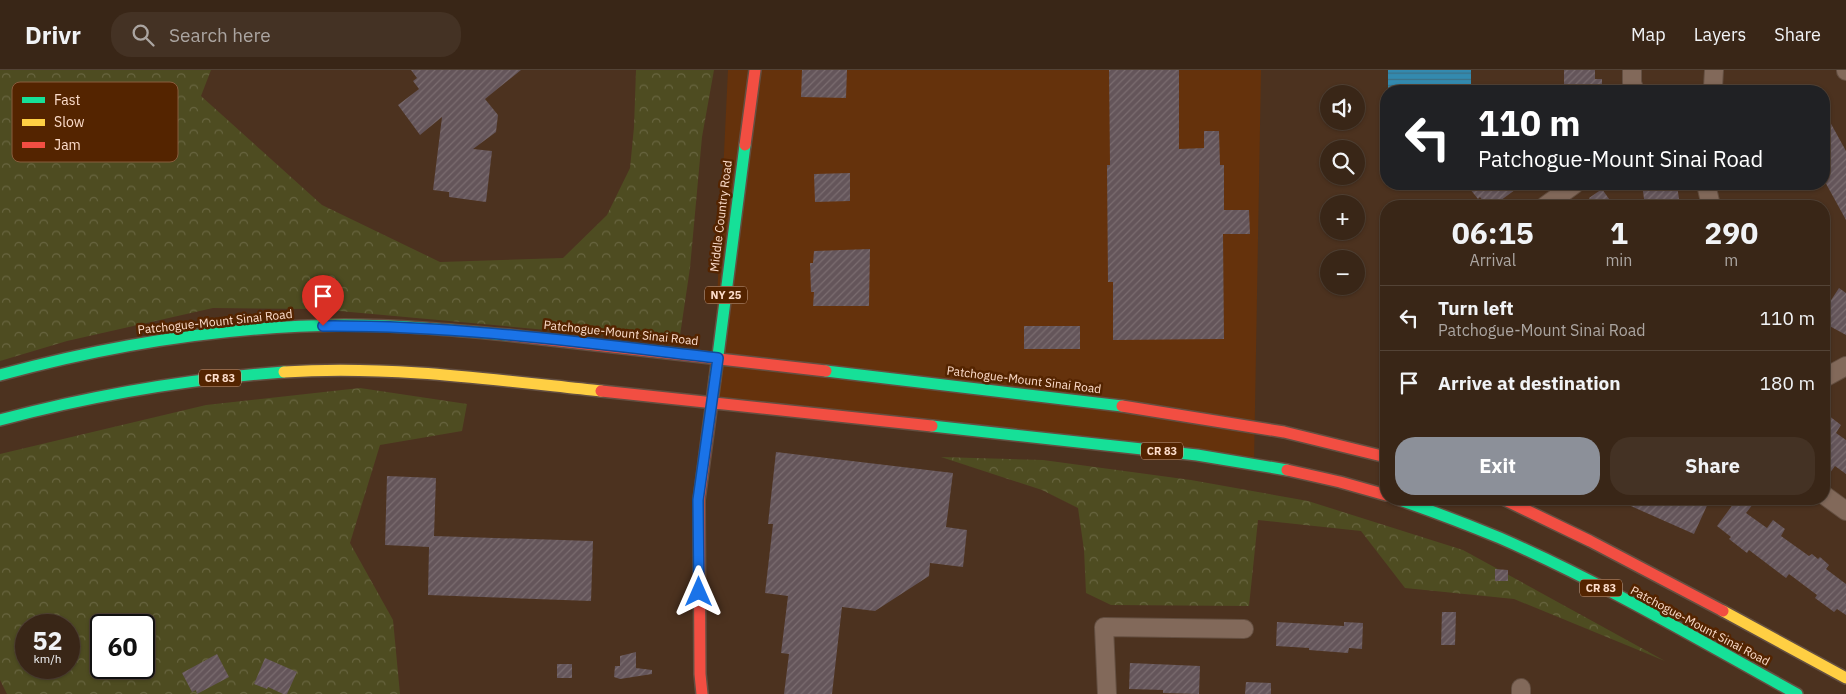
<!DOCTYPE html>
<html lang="en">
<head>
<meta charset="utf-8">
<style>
  :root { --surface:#392617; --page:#443224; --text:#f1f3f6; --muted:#aba5a1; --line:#534336; --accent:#8c9099 }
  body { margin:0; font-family:"IBM Plex Sans",sans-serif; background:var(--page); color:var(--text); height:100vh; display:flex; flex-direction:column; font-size:19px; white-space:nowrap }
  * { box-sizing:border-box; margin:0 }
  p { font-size:16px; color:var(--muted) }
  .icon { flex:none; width:28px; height:28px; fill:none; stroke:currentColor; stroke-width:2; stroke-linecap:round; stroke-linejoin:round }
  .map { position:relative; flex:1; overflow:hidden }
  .panel { position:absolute; left:1380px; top:130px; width:450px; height:305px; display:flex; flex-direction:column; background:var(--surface); border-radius:20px; box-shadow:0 1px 4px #0004,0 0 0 1px var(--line) }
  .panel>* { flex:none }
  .banner { position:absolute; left:1380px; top:15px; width:450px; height:105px; border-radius:20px; box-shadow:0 1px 4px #0004,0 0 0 1px var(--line); background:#202124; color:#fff; overflow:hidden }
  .buttons { position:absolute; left:1320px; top:15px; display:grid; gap:10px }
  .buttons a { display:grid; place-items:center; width:45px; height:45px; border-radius:50%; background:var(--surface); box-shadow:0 1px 4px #0004,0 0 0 1px var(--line); font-size:25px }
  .speed { position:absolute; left:15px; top:544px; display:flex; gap:10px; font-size:25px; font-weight:700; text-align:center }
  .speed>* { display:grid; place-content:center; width:65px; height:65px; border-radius:50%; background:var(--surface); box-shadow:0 1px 4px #0004,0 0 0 1px var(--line); line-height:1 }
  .speed small { font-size:12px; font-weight:400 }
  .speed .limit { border:2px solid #111; border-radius:8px; background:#fff; color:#111 }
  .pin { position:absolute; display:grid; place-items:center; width:42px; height:42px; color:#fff; margin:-51px -21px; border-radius:50% 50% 50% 0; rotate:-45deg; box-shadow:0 0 5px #0007 }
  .pin .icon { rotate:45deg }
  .me { position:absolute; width:55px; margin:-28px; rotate:0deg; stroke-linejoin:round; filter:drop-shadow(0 0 4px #0008) }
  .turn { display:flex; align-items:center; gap:18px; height:105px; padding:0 15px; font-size:22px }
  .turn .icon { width:65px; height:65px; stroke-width:2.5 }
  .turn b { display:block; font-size:35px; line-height:42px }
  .eta { display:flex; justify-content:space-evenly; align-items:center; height:85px; text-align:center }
  .eta b { font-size:30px; font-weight:700; line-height:35px }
  .cta { display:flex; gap:10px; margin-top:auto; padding:10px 15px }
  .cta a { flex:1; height:58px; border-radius:20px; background:var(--accent); color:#fff; font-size:20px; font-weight:700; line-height:58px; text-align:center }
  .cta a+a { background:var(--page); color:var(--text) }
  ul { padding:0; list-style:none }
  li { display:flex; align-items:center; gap:15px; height:65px; padding:0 15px; border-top:1px solid var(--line) }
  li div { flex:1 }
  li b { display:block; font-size:19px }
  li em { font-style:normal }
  header { display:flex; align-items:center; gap:30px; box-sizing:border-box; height:70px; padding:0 25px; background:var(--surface); border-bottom:1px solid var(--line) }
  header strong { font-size:24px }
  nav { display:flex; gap:28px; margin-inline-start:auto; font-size:18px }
  .search { width:350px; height:45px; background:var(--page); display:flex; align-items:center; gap:12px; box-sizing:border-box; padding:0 18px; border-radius:20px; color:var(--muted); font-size:19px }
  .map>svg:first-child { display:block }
  .built { fill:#65320c }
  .forest { fill:url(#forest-crowns); fill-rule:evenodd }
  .water { fill:url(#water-rules) }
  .building { fill:url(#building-hatch) }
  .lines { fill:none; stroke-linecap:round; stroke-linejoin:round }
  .street-casing { stroke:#644f41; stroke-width:20 }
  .fast-casing { stroke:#644f41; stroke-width:14 }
  .slow-casing { stroke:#644f41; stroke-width:14 }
  .jam-casing { stroke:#644f41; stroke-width:14 }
  .street { stroke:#82695a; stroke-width:18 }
  .fast { stroke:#16e098; stroke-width:11 }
  .slow { stroke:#ffcf43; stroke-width:11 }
  .jam { stroke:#f24e42; stroke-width:11 }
  .route-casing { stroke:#114b97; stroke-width:12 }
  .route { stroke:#1a73e8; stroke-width:9 }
  .labels { text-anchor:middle; stroke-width:5; stroke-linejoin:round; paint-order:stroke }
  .shield { fill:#542400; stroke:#caa68e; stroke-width:1 }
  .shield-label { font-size:11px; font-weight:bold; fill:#fdddcb }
  .street-label { font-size:12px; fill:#fdddcb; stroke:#542400 }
  .key { fill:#542400; stroke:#875c3d; stroke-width:1 }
  .key-label { font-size:14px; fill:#fdddcb }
</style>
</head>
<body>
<header>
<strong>Drivr</strong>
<div class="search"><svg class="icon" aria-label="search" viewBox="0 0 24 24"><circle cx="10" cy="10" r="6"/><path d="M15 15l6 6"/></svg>Search here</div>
<nav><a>Map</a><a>Layers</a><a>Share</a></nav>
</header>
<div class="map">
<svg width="1846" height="624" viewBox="0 0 1846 624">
  <defs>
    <pattern id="forest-crowns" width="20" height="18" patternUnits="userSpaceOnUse" patternTransform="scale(1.25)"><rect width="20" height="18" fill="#4e4c21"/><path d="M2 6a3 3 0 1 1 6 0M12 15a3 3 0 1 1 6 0" fill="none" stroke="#686540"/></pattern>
    <pattern id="water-rules" width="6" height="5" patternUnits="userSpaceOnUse" patternTransform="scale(1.25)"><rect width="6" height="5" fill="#338aaf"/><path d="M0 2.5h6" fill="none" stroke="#3c7187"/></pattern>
    <pattern id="building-hatch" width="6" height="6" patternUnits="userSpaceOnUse" patternTransform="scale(1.25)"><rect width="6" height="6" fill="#64555a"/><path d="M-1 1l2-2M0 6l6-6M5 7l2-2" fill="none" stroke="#7b6d70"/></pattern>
  </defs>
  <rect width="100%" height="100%" fill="#4c321f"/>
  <path class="built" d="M 728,0 L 1261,0 L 1254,393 L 712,334 Z"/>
  <path class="forest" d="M 0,0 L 211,0 L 201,26 L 322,135 L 440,192 L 563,188 L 607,145 L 630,98 L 634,57 L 636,0 L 714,0 L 702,67 L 690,198 L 679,272 L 317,239 L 213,238 L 67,271 L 0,291 Z
    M 360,318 L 467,334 L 462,361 L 380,375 L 350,473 L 393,550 L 400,624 L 7,624 L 0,610 L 0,384 L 206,335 ZM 26,555 L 69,555 L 69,598 L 26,598 ZM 101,555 L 144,555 L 144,598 L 101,598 Z
    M 941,387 L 1043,390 L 1191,410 L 1308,431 L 1463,480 L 1665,591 L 1514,529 L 1405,518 L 1361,461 L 1258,450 L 1249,536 L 1111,535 L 1086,523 L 1084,480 L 1078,438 L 1042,420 Z"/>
  <path class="water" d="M 1388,0 L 1471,0 L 1471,17 L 1469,21 L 1388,21 Z"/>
  <path class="building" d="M 411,0 L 521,0 L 485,29 L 498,45 L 496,62 L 473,79 L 492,81 L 486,132 L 449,127 L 449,122 L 433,120 L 442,47 L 420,65 L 398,35 L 419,19 L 413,11 L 417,8 Z
    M 802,0 L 847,0 L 846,28 L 801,27 Z
    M 1109,0 L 1179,0 L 1179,79 L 1204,78 L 1204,61 L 1219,61 L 1220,95 L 1224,95 L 1224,140 L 1249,140 L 1250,164 L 1223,164 L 1224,269 L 1113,270 L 1113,212 L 1108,212 L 1107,95 L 1110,95 Z
    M 1564,0 L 1595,0 L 1595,9 L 1602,9 L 1602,21 L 1564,21 Z
    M 1824,41 L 1846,81 L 1846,150 L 1824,110 Z
    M 850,103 L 850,131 L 815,132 L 814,104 Z
    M 1466,114 L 1523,114 L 1493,136 L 1487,136 L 1480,127 L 1478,129 Z
    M 1642,114 L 1665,114 L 1665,117 L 1677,115 L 1679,129 L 1674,129 L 1675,136 L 1645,136 Z
    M 1602,119 L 1614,136 L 1595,136 L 1589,128 Z
    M 870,179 L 869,236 L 813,236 L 814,222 L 811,222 L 810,193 L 813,193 L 814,181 Z
    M 1839,218 L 1846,223 L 1846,265 L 1824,253 L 1824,241 Z
    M 1024,256 L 1080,256 L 1080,279 L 1024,279 Z
    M 1824,342 L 1841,355 L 1836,363 L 1846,370 L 1846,404 L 1835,396 L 1824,411 Z
    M 776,382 L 953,403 L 946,457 L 967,460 L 963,497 L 930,493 L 929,506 L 875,541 L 842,537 L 832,624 L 784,624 L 789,584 L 781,583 L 788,526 L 765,523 L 773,454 L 768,454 Z
    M 387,406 L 436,408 L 434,466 L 593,471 L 591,531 L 428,525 L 429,477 L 385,475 Z
    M 1615,429 L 1710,429 L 1694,464 Z
    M 1737,429 L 1757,429 L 1746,443 L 1767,458 L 1773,450 L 1785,459 L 1781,466 L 1809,486 L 1812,484 L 1818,489 L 1820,487 L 1829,495 L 1826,499 L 1846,514 L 1846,545 L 1837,539 L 1834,542 L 1815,528 L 1817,525 L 1789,504 L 1786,508 L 1749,480 L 1747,483 L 1729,469 L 1731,467 L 1717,456 Z
    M 1495,499 L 1508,500 L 1508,511 L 1495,511 Z
    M 1442,542 L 1456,542 L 1455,575 L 1441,575 Z
    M 1277,552 L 1344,556 L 1344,552 L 1363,553 L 1362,579 L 1349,578 L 1348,583 L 1309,580 L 1309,578 L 1276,576 Z
    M 636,582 L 636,598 L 652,600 L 652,604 L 620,609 L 614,607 L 615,596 L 620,596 L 620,586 Z
    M 217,584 L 229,607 L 197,624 L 196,620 L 192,622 L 182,603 Z
    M 265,588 L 297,602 L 287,624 L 283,624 L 268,617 L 267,619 L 254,614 Z
    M 1130,593 L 1200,596 L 1199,624 L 1163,623 L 1163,620 L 1129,619 Z
    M 557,594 L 572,594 L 572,608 L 557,608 Z
    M 1246,612 L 1271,613 L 1271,624 L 1245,624 Z"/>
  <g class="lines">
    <defs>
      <path id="street" d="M 1632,0 L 1632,13 L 1635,21
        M 1846,0 L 1846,1
        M 1711,21 L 1713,17 L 1714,0
        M 1706,114 L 1711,136
        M 1545,136 L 1575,114
        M 1824,308 L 1846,296
        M 1824,425 L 1846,441
        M 1107,624 L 1104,557 L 1244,559
        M 1521,624 L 1521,618"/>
      <path id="fast" d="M 826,301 L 1122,336
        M 0,305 C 113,274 227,256 344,255 C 399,255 453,260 507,265
        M 715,309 L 745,75
        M 0,350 C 94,325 188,309 284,302
        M 932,356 L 1197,385 L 1287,400
        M 1397,429 C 1432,441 1466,454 1500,468 C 1603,513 1699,570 1797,624"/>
      <path id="slow" d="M 284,302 C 391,295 496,310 601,321
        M 1723,541 L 1846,608"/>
      <path id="jam" d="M 745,75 L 755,0
        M 507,265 L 826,301
        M 601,321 L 932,356
        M 1122,336 L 1284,362 L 1386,387
        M 1287,400 L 1340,412 L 1386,425
        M 1503,429 L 1590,471 L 1723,541
        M 702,624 L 700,604 L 699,430 L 715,309"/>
    </defs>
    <use href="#street" class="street-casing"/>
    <use href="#fast" class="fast-casing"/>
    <use href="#slow" class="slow-casing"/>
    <use href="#jam" class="jam-casing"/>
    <use href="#street" class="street"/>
    <use href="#fast" class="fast"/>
    <use href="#slow" class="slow"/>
    <use href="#jam" class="jam"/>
  </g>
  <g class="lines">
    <defs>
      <path id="route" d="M 323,256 C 455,255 587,273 718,288 L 698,430 L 699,522"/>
    </defs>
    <use href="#route" class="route-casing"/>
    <use href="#route" class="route"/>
  </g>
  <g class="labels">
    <g class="shield">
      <rect x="705" y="216.5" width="42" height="17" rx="4"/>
      <rect x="199" y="299.5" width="42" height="17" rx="4"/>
      <rect x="1141" y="372.5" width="42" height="17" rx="4"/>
      <rect x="1580" y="509.5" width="42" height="17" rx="4"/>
    </g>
    <g class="shield-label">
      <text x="726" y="229">NY 25</text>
      <text x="220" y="312">CR 83</text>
      <text x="1162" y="385">CR 83</text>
      <text x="1601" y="522">CR 83</text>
    </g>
    <g class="street-label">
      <text transform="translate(721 146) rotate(-83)" y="4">Middle Country Road</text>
      <text transform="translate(215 252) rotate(-6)" y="4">Patchogue-Mount Sinai Road</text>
      <text transform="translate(621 263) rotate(6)" y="4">Patchogue-Mount Sinai Road</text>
      <text transform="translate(1024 310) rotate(7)" y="4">Patchogue-Mount Sinai Road</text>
      <text transform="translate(1700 556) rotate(28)" y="4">Patchogue-Mount Sinai Road</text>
    </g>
  </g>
  <rect x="12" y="12" width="166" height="80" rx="8" class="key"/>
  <rect x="22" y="27" width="23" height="6" fill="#16e098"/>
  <rect x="22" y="49" width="23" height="7" fill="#ffcf43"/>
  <rect x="22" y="72" width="23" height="6" fill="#f24e42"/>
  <g class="key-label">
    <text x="54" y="35">Fast</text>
    <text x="54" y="57">Slow</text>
    <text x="54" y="80">Jam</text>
  </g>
</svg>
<div class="buttons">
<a><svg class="icon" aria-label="sound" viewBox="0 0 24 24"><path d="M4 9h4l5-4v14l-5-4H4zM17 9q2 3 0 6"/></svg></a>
<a><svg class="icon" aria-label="search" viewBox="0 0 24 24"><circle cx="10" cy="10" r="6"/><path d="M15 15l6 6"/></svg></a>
<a>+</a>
<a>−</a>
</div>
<div class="speed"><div>52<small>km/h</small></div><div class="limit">60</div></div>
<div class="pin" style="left:323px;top:256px;background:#d93025"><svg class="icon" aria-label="arrive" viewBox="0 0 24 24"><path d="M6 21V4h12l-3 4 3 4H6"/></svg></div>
<svg class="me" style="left:699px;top:522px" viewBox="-20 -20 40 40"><path d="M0-17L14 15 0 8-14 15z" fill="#1a73e8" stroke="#fff" stroke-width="4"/></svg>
<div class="banner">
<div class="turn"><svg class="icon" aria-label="left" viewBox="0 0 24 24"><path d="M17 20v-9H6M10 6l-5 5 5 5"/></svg><div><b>110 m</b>Patchogue-Mount Sinai Road</div></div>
</div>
<section class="panel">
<div class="eta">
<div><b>06:15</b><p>Arrival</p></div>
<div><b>1</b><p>min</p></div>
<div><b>290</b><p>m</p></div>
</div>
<ul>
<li><svg class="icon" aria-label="left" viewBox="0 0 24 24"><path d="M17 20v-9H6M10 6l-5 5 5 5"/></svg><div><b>Turn left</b><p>Patchogue-Mount Sinai Road</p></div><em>110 m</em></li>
<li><svg class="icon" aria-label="arrive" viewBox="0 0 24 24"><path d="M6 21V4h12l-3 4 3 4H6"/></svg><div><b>Arrive at destination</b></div><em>180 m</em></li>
</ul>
<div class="cta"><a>Exit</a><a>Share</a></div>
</section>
</div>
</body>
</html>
